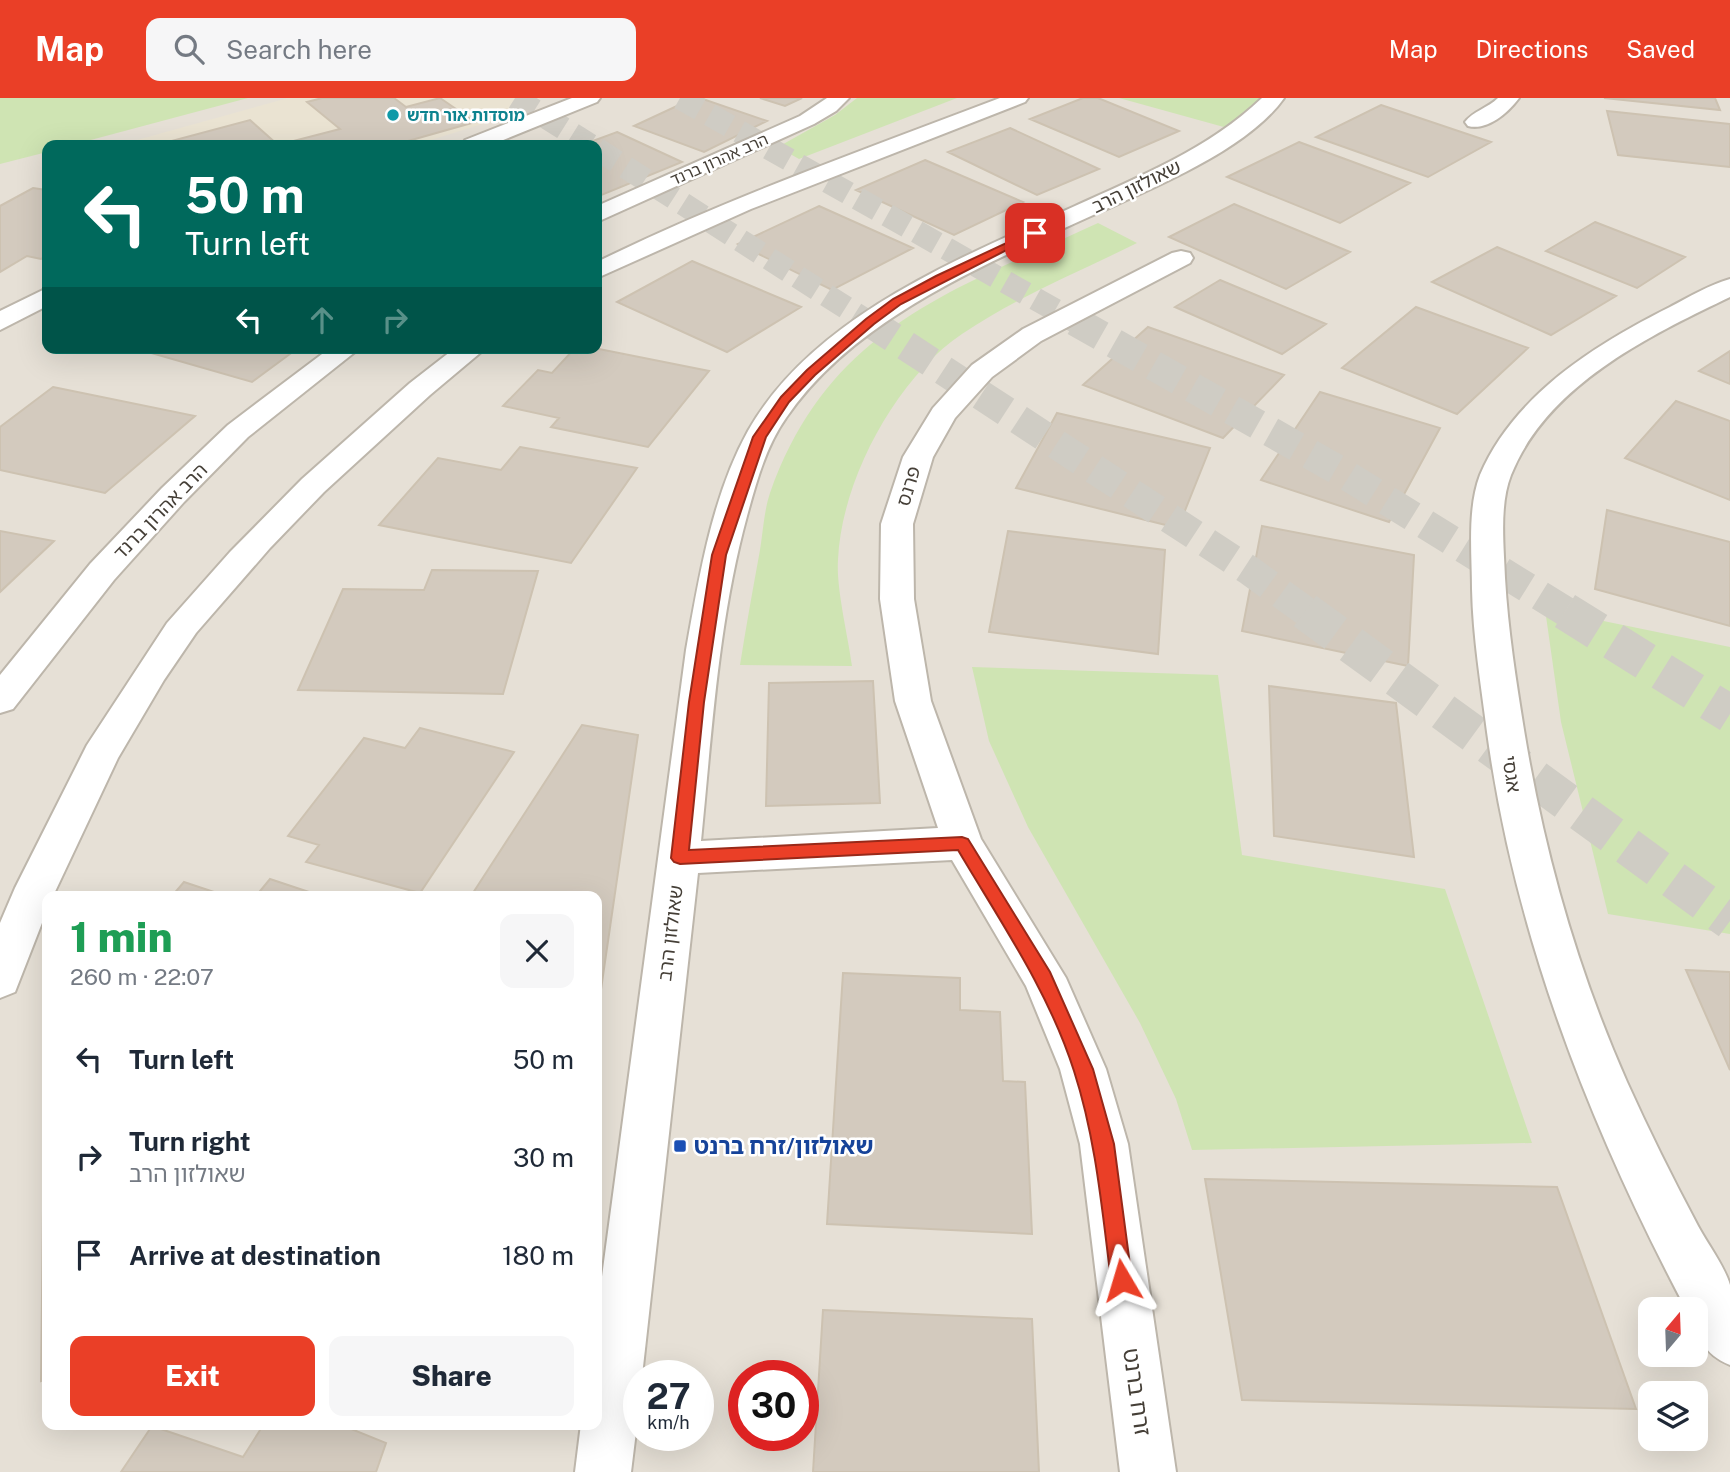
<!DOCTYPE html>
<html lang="en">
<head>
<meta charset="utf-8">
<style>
  :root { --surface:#fff; --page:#f6f6f7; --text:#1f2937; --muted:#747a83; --accent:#ea3f27 }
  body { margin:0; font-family:"Public Sans","Noto Sans Hebrew",sans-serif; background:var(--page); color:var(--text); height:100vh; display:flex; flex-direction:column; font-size:26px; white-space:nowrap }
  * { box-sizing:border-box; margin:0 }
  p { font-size:23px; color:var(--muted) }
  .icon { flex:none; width:38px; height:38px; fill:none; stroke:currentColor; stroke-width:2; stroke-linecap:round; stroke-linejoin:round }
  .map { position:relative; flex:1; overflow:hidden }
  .sheet { position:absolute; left:42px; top:793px; width:560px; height:539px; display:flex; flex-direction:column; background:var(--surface); border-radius:14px; box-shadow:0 7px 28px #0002 }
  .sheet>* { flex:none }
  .banner { position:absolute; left:42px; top:42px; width:560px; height:214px; border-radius:14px; box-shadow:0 7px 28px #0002; background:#00695c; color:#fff; overflow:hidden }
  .needle { width:46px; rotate:19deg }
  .controls { position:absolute; left:1638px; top:1199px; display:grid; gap:14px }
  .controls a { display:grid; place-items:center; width:70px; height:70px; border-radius:14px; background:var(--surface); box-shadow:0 7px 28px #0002; font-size:35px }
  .speed { position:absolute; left:623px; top:1262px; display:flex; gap:14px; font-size:35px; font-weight:700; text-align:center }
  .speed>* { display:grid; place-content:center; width:91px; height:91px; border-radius:50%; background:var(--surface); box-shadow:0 7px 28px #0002; line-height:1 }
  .speed small { font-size:18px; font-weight:400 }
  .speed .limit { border:10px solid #d22; background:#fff; color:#111 }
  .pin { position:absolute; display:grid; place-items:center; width:60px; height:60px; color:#fff; margin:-30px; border-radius:14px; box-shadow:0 4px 10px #0006 }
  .me { position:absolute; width:77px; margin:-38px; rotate:353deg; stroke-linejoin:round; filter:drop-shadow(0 0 5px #0008) }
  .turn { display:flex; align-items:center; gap:24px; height:147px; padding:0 28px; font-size:32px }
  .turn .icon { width:91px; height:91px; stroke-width:2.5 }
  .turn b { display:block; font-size:49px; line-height:60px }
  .lanes { display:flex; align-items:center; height:66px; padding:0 28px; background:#0003; justify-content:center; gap:35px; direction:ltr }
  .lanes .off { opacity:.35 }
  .round { display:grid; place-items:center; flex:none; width:74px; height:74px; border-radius:14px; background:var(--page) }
  .head { display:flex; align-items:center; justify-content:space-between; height:119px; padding:0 28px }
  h1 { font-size:42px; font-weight:800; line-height:52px; color:#1e9e55 }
  .action { display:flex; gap:14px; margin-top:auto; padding:14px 28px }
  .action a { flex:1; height:80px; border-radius:14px; background:var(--accent); color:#fff; font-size:28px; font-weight:800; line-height:80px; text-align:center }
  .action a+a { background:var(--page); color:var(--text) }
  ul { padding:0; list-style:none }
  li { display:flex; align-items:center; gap:21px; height:98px; padding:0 28px }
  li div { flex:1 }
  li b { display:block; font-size:26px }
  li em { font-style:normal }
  header { display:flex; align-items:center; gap:42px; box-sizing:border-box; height:98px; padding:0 35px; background:var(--accent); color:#fff }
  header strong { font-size:33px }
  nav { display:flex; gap:38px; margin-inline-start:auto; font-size:24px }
  .search { width:490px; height:63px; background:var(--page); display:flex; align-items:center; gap:18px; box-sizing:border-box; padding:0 24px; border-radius:14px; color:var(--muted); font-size:26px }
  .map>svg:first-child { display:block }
  .residential { fill:#e6e0d6; fill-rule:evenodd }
  .education { fill:#eae3d2 }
  .green { fill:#cfe4b3 }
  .building { fill:#d3cabe; stroke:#cdc2b1; stroke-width:2 }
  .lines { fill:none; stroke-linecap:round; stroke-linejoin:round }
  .highway-tunnel-far2 { stroke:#cfccc4; stroke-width:23; stroke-dasharray:23 11; stroke-linecap:butt }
  .highway-tunnel-far1 { stroke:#cfccc4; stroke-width:30; stroke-dasharray:30 15; stroke-linecap:butt }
  .highway-tunnel { stroke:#cfccc4; stroke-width:38; stroke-dasharray:38 19; stroke-linecap:butt }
  .minor-casing { stroke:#bdb6ab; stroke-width:4 }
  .minor { fill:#fff; fill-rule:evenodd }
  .route { fill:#ea3f27; stroke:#982919; stroke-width:2 }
  .culture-dot { fill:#0f9aa8; stroke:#fff; stroke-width:2.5 }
  .transit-dot { fill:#1a4fb4; stroke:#fff; stroke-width:2.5 }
  .labels { text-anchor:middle; stroke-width:5; stroke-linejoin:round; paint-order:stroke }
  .far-culture-label { font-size:16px; font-weight:bold; fill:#0d838f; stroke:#fff; text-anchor:start }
  .far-street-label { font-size:16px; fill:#453f37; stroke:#fff }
  .street-label { font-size:19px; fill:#453f37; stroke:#fff }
  .near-transit-label { font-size:23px; font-weight:bold; fill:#164399; stroke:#fff; text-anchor:start }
  .near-street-label { font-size:23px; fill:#453f37; stroke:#fff }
</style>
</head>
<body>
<header>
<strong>Map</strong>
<div class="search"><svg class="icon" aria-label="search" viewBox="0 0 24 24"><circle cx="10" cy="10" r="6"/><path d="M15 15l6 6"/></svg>Search here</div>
<nav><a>Map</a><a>Directions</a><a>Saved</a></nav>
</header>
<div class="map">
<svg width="1730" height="1374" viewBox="0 0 1730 1374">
  <rect width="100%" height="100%" fill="#f2efe7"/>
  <path class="residential" d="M 236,0 L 1730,0 L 1730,1374 L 0,1374 L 0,59 ZM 47,47 L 597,47 L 597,250 L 47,250 ZM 47,798 L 597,798 L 597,1326 L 47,1326 ZM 1650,1211 L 1696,1211 L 1696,1256 L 1650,1256 ZM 639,1278 L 698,1278 L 698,1337 L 639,1337 ZM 744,1278 L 803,1278 L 803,1337 L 744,1337 ZM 1650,1295 L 1696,1295 L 1696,1340 L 1650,1340 Z"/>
  <path class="education" d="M 288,0 L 541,0 L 514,16 L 415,47 L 119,47 Z"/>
  <path class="green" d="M 0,0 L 248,0 L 72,47 L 47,47 L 47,54 L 0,66 Z
    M 857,0 L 957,0 L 799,61 L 778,49 L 835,17 Z
    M 1119,0 L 1261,0 L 1231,31 Z
    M 1098,125 L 1137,145 C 1079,174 1016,199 962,236 C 896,280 841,383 838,462 C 836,490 848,538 852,568 L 740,567 C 746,529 753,490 760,452 C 763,434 764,413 770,395 C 829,229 952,193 1098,125 Z
    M 1545,511 L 1730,549 L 1730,836 L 1608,816 L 1561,624 Z
    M 972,569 L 1218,577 L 1242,757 L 1445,791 L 1532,1045 L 1192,1052 L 1176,1001 L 1140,925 L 1028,729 L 989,643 Z"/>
  <path class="building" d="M 322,0 L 394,0 L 406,9 L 440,0 L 475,24 L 394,47 L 278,47 L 340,31 L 307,4 Z
    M 694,0 L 700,0 L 767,23 L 704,54 L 634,28 Z
    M 760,0 L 802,0 L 785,8 Z
    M 1083,0 L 1098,0 L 1179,33 L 1119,59 L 1030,21 Z
    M 1604,0 L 1715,0 L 1720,12 Z
    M 1381,7 L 1491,44 L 1428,79 L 1316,39 Z
    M 1607,13 L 1730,26 L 1730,69 L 1618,57 Z
    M 250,22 L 278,47 L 166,47 L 164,45 Z
    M 1010,30 L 1099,71 L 1037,97 L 948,54 Z
    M 617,34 L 682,64 L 599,98 L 597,97 L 597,47 L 582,47 Z
    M 1299,44 L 1410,85 L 1340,125 L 1227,79 Z
    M 925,62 L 1023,104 L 954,137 L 856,92 Z
    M 33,90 L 47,92 L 47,158 L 41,161 L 27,158 L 0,174 L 0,108 Z
    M 1234,106 L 1350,154 L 1286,191 L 1169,139 Z
    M 819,108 L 913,150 L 832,192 L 738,146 Z
    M 1595,124 L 1685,159 L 1637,190 L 1546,153 Z
    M 1497,149 L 1616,198 L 1551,237 L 1432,184 Z
    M 692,163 L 801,209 L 727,254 L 617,204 Z
    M 1220,182 L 1326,226 L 1282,256 L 1175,209 Z
    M 1416,209 L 1528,250 L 1457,316 L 1342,270 Z
    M 1148,229 L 1284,277 L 1223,340 L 1083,287 Z
    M 134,250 L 298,250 L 252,284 Z
    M 575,250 L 594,250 L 709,273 L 648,349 L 551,329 L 559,320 L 503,308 L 538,272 L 552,275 Z
    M 1730,253 L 1730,286 L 1699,273 Z
    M 53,289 L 195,318 L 105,395 L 0,372 L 0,329 Z
    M 1320,294 L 1440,330 L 1389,424 L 1261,382 Z
    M 1676,303 L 1730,323 L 1730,402 L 1625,360 Z
    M 1057,315 L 1210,350 L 1178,430 L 1016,390 Z
    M 520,349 L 637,370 L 571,465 L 379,427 L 438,360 L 501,372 Z
    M 1607,412 L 1730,444 L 1730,528 L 1595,491 Z
    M 1262,428 L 1414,457 L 1408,568 L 1242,533 Z
    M 0,433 L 54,443 L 0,494 Z
    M 1008,433 L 1165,452 L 1158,556 L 989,534 Z
    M 432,472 L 538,473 L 503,596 L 298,592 L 343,491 L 424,492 Z
    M 873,583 L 880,705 L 766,708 L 769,585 Z
    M 1269,588 L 1396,605 L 1414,759 L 1274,738 Z
    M 582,627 L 638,637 L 599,905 L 597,798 L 471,798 Z
    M 420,630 L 514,654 L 420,795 L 306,764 L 319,747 L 288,738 L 364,640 L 405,650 Z
    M 270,781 L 321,798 L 256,798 Z
    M 184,784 L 226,798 L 172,798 Z
    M 1686,872 L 1730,874 L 1730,972 Z
    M 843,875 L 960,880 L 960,912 L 1000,914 L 1003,983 L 1025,984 L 1032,1136 L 827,1126 Z
    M 1205,1081 L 1557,1089 L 1636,1311 L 1242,1302 Z
    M 47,1107 L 47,1281 L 41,1283 L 43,1113 Z
    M 823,1212 L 1032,1221 L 1039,1374 L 813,1374 Z
    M 264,1326 L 339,1326 L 386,1345 L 376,1374 L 121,1374 L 152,1328 L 243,1359 Z"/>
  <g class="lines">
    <path class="highway-tunnel-far2" d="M 515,0 L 590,47
      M 680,0 L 1078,225
      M 597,51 L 870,225"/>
    <path class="highway-tunnel-far1" d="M 868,223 L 1250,473 L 1308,515
      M 1075,223 L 1338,372 L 1568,515"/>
    <path class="highway-tunnel" d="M 1305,513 L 1730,823
      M 1565,513 L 1730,616"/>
    <defs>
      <path id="minor" d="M 572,0 L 600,0 L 597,4 L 491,47 L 462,47 L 465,42 Z
        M 827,0 L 849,0 L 836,13 L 814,26 L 597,124 L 597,108 L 800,18 Z
        M 1000,0 L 1028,0 L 1025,4 L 751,111 L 597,180 L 597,164 C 727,100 864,52 1000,0 Z
        M 1262,0 L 1284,0 C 1248,52 1149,92 1091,118 C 986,166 854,220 786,320 C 766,348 756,385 747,418 C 718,524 712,634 701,743 L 938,730 L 895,603 L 880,501 L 881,426 L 903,359 L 933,310 L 972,267 L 1023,231 L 1172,155 L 1181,153 L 1190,155 L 1193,160 L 1190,165 L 1041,243 L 992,279 L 955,320 L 933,359 L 913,426 L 914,501 L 931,603 L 981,741 L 1066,880 L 1106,971 L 1128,1046 L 1176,1374 L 1120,1374 L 1080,1046 L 1060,971 L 1026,888 L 952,762 L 698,775 L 642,1278 L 639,1278 L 639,1309 L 631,1374 L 575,1374 L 581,1326 L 597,1326 L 597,1216 L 686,552 C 699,479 712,398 748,333 C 813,218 960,160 1075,108 C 1141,78 1210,50 1262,0 Z
        M 1498,0 L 1519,0 C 1508,15 1487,33 1468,28 L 1465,24 C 1473,13 1488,10 1498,0 Z
        M 1730,181 L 1730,199 C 1649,238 1547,287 1511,377 C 1499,407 1504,449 1505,480 C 1508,532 1516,582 1524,632 C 1544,754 1577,871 1627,984 C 1649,1033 1673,1081 1698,1128 C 1707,1145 1725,1169 1730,1187 C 1730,1204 1730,1247 1730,1267 C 1704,1256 1696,1240 1696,1211 L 1686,1211 C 1590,1029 1515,839 1487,634 C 1481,587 1473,539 1472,491 C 1472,456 1467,411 1480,377 C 1514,297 1596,246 1670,209 C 1689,199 1709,187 1730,181 Z
        M 47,190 L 47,208 L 0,232 L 0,213 Z
        M 330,250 L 360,250 L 248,339 L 184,404 L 114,482 L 13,611 L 0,615 L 0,577 L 90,466 L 162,390 L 228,327 Z
        M 455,250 L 486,250 L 430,297 L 324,394 L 270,450 L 196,535 L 164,582 L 118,660 L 53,798 L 47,798 L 47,812 L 15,894 L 0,900 L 0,825 L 15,790 L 87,647 L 167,525 L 230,454 L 302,381 L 410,285 Z"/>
    </defs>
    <use href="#minor" class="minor-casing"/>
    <use href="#minor" class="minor"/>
  </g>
  <path class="route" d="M 1032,133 L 1040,135 L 901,206 L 874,226 L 815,277 L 789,304 L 766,339 L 726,457 L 704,604 L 689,752 L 962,739 L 968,741 L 1050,874 L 1093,971 L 1114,1046 L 1132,1182 L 1129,1190 L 1122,1193 L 1114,1190 L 1111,1182 C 1102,1112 1096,1041 1074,973 C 1049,894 1000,823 958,752 L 680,766 L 674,764 L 671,760 L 689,604 L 712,457 L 753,339 L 781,299 L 807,272 L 866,221 L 893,201 L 936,178 Z"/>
  <circle class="culture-dot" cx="393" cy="17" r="7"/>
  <rect class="transit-dot" x="673" y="1041" width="14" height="14" rx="3.5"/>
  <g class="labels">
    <g class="far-culture-label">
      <text x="407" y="23">מוסדות אור חדש</text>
    </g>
    <g class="far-street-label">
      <text transform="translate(719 61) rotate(-24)" y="6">הרב אהרון ברנד</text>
    </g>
    <g class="street-label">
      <text transform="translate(1136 88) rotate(-26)" y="7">שאולזון הרב</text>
      <text transform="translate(908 388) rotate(-73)" y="7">פרנס</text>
      <text transform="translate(160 413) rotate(-46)" y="7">הרב אהרון ברנד</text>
      <text transform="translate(1512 676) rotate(81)" y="7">אגסי</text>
      <text transform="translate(670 835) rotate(-83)" y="7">שאולזון הרב</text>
    </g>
    <g class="near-transit-label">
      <text x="694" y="1056">שאולזון/זרח ברנט</text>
    </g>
    <g class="near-street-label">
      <text transform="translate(1137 1294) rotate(82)" y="8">זרח ברנט</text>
    </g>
  </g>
</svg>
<div class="controls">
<a><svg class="needle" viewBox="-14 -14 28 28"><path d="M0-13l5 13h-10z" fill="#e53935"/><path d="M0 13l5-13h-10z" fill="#747a83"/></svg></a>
<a><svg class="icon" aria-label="layers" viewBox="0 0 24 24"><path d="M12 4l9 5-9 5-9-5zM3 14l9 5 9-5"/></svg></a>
</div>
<div class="speed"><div>27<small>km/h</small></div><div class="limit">30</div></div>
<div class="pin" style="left:1035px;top:135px;background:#d93025"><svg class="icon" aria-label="arrive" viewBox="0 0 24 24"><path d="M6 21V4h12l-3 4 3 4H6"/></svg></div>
<svg class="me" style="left:1122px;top:1182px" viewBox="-20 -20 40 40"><path d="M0-17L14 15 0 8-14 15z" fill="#ea3f27" stroke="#fff" stroke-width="4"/></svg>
<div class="banner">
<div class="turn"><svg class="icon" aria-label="left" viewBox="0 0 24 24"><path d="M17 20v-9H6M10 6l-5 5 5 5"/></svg><div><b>50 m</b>Turn left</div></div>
<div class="lanes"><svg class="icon" aria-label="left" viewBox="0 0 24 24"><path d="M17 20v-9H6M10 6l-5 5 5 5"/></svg><svg class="icon off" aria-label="ahead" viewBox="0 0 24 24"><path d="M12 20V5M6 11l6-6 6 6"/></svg><svg class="icon off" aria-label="right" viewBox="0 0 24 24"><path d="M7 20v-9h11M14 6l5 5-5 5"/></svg></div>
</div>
<section class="sheet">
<div class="head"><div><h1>1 min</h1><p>260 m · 22:07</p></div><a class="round"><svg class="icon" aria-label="close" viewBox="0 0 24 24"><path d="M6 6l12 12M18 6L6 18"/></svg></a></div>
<ul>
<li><svg class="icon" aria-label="left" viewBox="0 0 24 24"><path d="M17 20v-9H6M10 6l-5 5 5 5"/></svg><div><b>Turn left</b></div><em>50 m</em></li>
<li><svg class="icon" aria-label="right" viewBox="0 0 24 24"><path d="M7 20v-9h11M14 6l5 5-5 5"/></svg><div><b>Turn right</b><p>שאולזון הרב</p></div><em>30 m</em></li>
<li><svg class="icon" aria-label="arrive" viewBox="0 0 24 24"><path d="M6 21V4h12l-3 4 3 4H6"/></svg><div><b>Arrive at destination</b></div><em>180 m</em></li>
</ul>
<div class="action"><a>Exit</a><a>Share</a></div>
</section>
</div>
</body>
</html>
